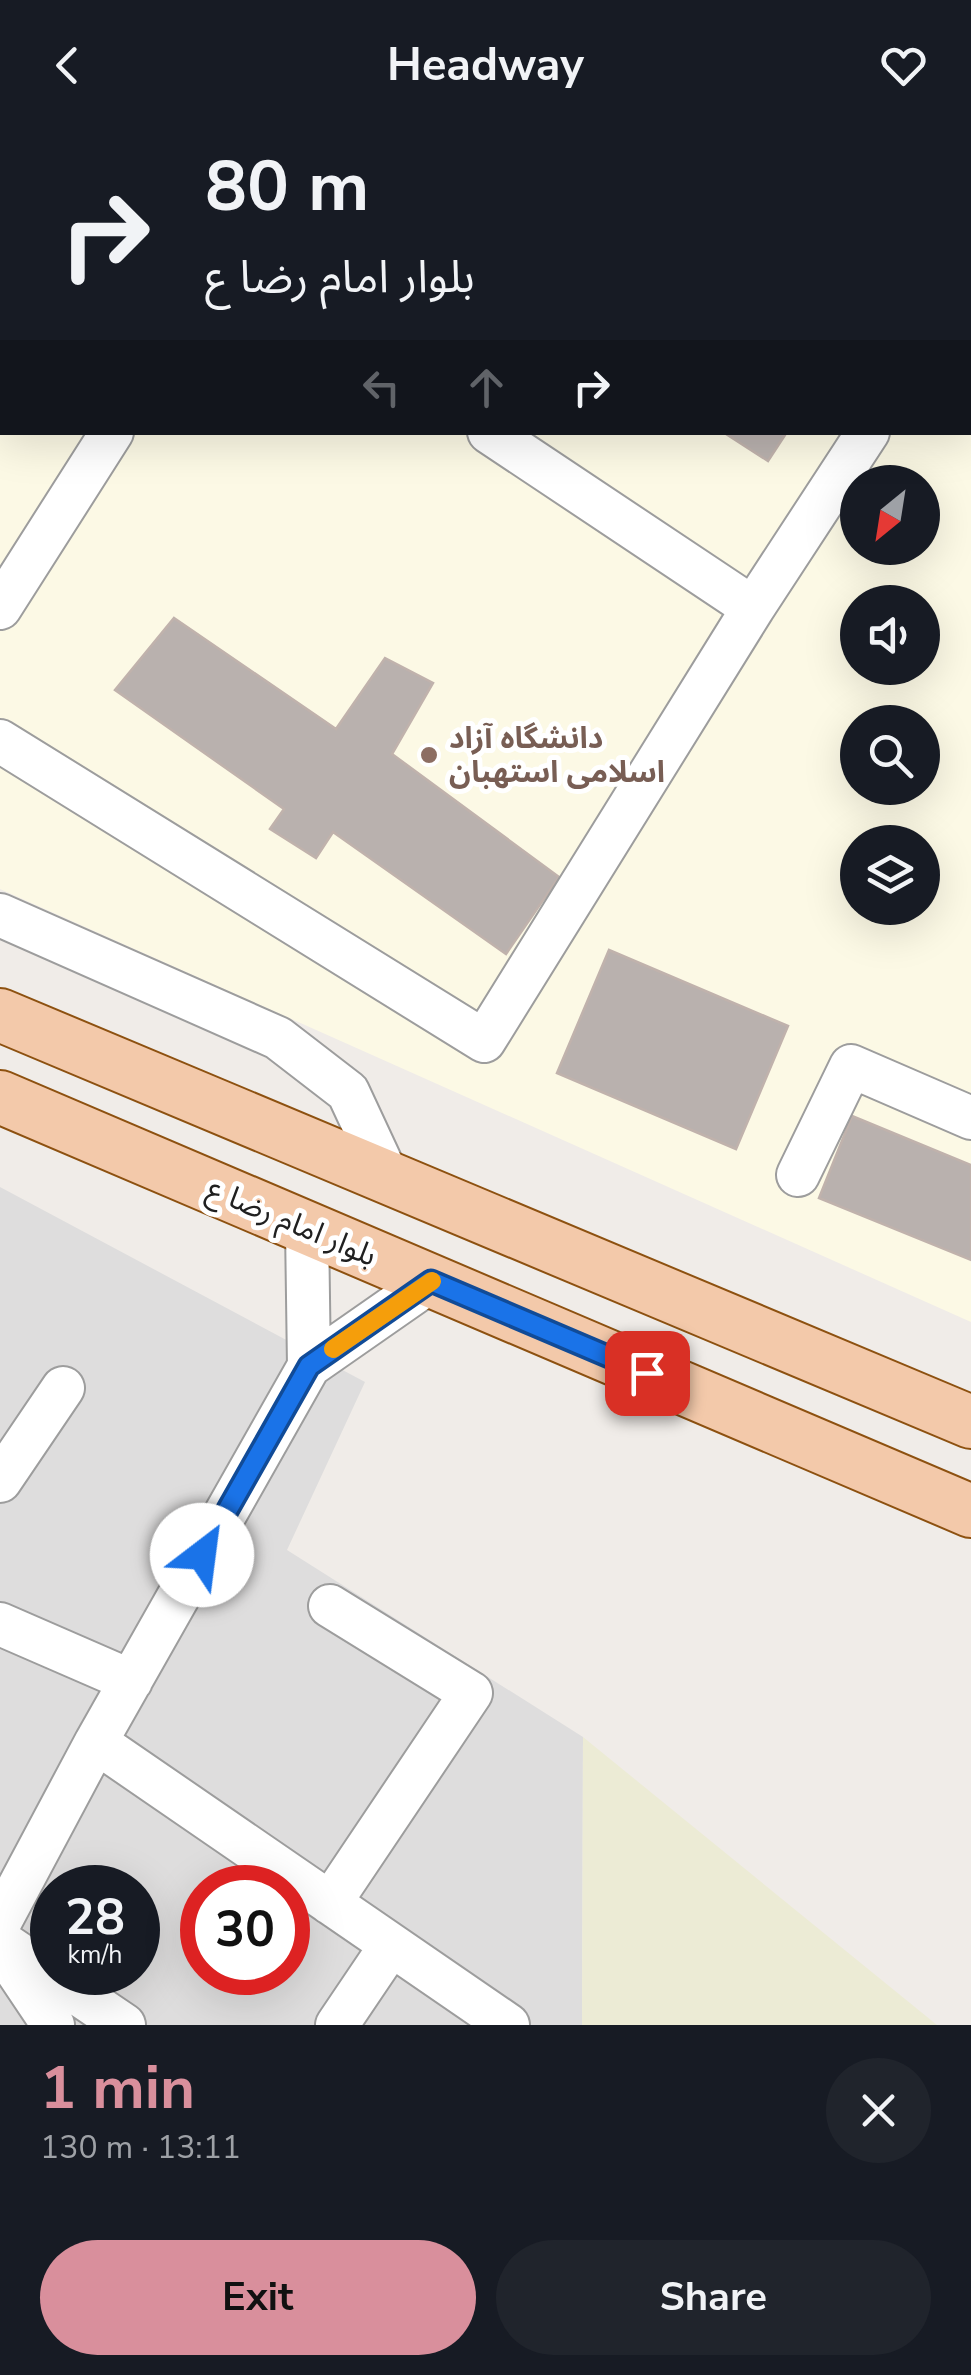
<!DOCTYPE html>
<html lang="en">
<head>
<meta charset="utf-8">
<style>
  :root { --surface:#171b24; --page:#20242c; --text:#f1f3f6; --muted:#9ea1a6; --accent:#d98f9c }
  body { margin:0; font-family:"Nunito Sans","Noto Sans Arabic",sans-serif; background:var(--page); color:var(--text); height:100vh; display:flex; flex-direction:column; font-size:38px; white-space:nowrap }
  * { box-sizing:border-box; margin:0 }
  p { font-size:32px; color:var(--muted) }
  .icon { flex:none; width:55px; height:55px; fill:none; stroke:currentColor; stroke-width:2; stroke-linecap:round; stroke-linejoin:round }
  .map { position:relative; height:1895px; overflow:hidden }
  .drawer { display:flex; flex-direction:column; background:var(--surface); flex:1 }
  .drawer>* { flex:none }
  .guide { position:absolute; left:0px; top:0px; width:972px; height:305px; box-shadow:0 10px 40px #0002; background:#171b24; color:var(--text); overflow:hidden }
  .needle { width:65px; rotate:210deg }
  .controls { position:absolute; left:840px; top:335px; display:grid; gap:20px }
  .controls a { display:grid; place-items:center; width:100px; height:100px; border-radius:50%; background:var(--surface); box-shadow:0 10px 40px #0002; font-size:50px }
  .speed { position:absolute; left:30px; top:1735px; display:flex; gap:20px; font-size:50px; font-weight:700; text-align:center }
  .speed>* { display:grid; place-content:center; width:130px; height:130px; border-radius:50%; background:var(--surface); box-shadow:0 10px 40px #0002; line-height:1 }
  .speed small { font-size:25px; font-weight:400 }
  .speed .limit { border:15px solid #d22; background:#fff; color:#111 }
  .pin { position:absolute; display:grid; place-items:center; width:85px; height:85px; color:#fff; margin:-42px; border-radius:20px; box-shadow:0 5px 15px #0006 }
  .me { position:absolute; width:110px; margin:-55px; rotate:30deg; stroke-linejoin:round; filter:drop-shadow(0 0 8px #0008) }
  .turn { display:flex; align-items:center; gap:35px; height:210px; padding:0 40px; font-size:45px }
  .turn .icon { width:130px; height:130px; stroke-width:2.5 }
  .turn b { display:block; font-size:70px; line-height:85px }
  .lanes { display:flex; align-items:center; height:95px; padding:0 40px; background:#0003; justify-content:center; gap:50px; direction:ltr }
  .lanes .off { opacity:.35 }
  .round { display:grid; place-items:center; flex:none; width:105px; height:105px; border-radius:52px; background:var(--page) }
  .overview { display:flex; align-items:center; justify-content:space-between; height:170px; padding:0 40px }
  h1 { font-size:60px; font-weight:700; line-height:75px; color:var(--accent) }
  .cta { display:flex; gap:20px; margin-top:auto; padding:20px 40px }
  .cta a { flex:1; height:115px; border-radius:60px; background:var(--accent); color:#111; font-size:40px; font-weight:700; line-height:115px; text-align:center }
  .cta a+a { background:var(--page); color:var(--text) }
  header { display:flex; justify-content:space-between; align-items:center; height:130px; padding:0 40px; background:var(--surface); font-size:45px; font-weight:700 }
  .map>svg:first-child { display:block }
  .residential { fill:#dedddd; fill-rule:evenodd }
  .education { fill:#fcf9e5; fill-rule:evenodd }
  .farmland { fill:#ecebd5 }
  .building { fill:#b9b1ae; stroke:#c0b2ac; stroke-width:2.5 }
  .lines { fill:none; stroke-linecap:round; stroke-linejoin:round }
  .minor-casing { stroke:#9d9d9d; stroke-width:46 }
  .major-casing { stroke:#8d5110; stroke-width:56 }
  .minor { stroke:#fff; stroke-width:42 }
  .major { stroke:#f3c9aa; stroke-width:52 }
  .route-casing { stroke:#114b97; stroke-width:25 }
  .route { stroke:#1a73e8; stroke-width:18 }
  .slow { stroke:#f59e0b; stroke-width:18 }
  .education-dot { fill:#8d6e63; stroke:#fff; stroke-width:4 }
  .labels { text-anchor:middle; stroke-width:10; stroke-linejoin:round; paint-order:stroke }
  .education-label { font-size:30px; font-weight:bold; fill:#785e54; stroke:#fff; text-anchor:start }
  .street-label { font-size:30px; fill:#202020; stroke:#fff }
</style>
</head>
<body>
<header><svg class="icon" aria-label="back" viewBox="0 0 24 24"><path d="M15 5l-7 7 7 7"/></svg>Headway<svg class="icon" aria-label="heart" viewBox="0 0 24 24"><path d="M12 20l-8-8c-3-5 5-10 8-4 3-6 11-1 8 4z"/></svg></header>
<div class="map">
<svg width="971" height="1895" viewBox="0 0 971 1895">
  <rect width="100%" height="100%" fill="#f0ece8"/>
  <path class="residential" d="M 0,1057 L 365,1252 L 287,1420 L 583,1607 L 582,1895 L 0,1895 ZM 52,1758 L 138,1758 L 138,1842 L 52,1842 ZM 202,1758 L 288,1758 L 288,1842 L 202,1842 Z"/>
  <path class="education" d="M 0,0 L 971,0 L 971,1192 L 0,759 ZM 2,2 L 970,2 L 970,302 L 2,302 ZM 858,352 L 922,352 L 922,418 L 858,418 ZM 858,472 L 922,472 L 922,538 L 858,538 ZM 858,592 L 922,592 L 922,658 L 858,658 ZM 858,712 L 922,712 L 922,778 L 858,778 Z"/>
  <path class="farmland" d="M 583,1607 L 937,1895 L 582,1895 Z"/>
  <path class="building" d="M 723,302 L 787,302 L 768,331 Z
    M 174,488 L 336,599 L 385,528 L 433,553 L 392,624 L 559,747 L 506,824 L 333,702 L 316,728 L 270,699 L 284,679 L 115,560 Z
    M 609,820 L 788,896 L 736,1019 L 557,943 Z
    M 852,986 L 971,1035 L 971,1130 L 819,1068 Z"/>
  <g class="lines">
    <defs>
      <path id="minor" d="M 73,0 L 74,2
        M 970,148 L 971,146
        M 489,302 L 753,478
        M 0,478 L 112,302
        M 0,611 L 484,911 L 753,478 L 868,302
        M 0,785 L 278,908 L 348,962 L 388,1048
        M 798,1045 L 851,936 L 971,988
        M 307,1098 L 309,1236
        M 0,1351 L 63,1258
        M 0,1494 L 131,1551
        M 96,1612 L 508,1895
        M 330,1773 L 471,1563 L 330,1476
        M 0,1792 L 96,1612 L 309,1236 L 431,1151
        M 0,1811 L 124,1895
        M 6,1825 L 53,1895
        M 337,1895 L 391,1815"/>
      <path id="major" d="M 0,885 L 971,1292
        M 0,967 L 971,1381"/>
    </defs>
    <use href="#minor" class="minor-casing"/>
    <use href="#major" class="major-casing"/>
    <use href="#minor" class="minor"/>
    <use href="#major" class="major"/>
  </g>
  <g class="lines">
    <defs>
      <path id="route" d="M 202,1425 L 309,1236 L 431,1151 L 647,1243"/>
    </defs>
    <use href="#route" class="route-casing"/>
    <use href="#route" class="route"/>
    <path class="slow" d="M 333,1219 L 432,1151"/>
  </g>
  <circle class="education-dot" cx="429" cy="625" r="10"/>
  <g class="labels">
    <g class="education-label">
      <text x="449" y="618">دانشگاه آزاد<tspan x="449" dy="34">اسلامی استهبان</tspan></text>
    </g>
    <g class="street-label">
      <text transform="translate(292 1092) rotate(23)" y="10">بلوار امام رضا ع</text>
    </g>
  </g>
</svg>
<div class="controls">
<a><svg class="needle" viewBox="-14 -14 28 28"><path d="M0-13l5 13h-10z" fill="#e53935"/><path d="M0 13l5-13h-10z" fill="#9ea1a6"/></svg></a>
<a><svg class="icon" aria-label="sound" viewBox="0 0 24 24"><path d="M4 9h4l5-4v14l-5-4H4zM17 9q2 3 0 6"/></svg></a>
<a><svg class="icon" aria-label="search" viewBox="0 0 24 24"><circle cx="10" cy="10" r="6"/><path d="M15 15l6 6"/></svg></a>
<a><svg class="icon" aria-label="layers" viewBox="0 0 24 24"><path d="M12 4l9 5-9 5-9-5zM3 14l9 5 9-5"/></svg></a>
</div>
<div class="speed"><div>28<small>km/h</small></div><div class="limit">30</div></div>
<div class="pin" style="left:647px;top:1243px;background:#d93025"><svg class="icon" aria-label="arrive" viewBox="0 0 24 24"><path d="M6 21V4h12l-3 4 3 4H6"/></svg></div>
<svg class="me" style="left:202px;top:1425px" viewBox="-20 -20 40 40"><circle r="19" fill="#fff"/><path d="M0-13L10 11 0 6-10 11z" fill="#1a73e8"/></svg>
<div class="guide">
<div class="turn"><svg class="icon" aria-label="right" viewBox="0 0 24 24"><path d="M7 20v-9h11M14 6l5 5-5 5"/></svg><div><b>80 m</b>بلوار امام رضا ع</div></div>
<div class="lanes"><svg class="icon off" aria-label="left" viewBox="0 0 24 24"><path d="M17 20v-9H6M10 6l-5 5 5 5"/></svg><svg class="icon off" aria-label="ahead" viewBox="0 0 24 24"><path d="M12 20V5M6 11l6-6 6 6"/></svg><svg class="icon" aria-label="right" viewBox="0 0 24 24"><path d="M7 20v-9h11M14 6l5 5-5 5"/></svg></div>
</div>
</div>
<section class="drawer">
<div class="overview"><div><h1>1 min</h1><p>130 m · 13:11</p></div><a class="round"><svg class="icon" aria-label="close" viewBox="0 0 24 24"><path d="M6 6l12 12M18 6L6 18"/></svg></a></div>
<div class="cta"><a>Exit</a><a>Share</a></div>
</section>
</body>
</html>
